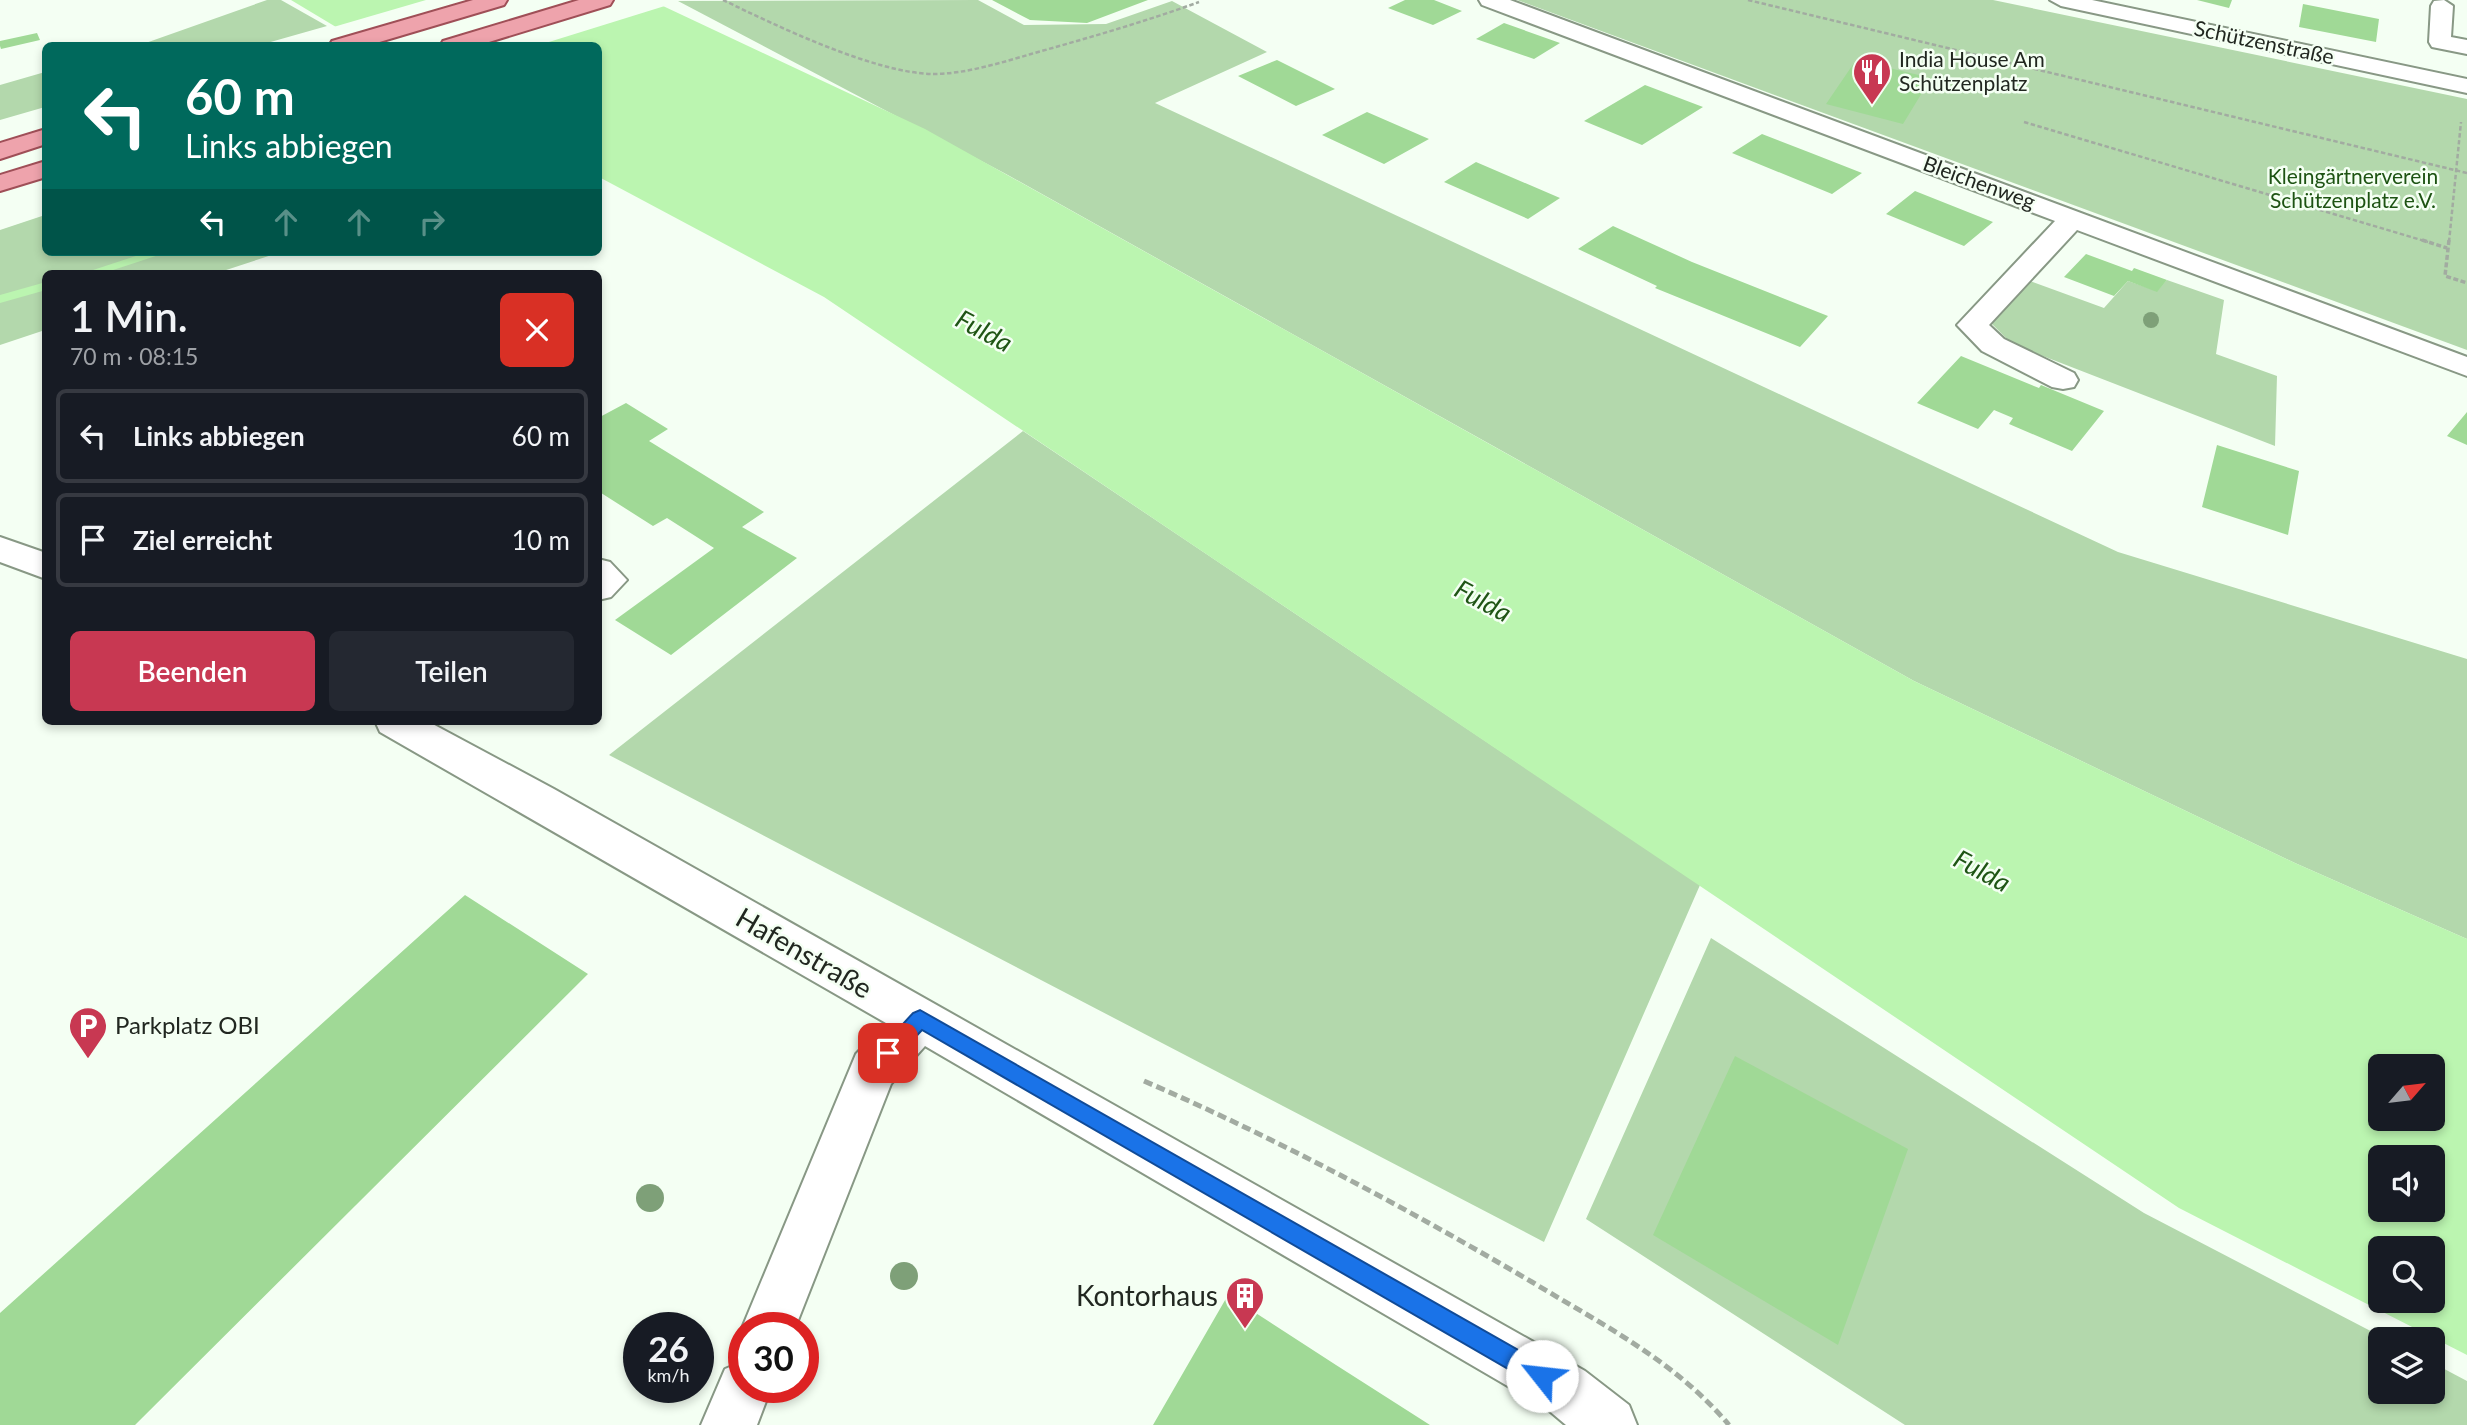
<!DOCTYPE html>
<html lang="de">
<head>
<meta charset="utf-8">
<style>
  :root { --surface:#171b24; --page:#242831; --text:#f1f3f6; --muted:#9ea1a6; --line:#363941; --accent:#c83852 }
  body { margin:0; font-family:Lato,sans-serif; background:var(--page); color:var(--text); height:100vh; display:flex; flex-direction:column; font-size:26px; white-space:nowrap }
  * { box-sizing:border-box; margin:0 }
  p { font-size:23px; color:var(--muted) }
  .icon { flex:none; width:38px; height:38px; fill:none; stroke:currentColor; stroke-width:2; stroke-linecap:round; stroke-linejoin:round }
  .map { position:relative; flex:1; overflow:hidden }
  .panel { position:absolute; left:42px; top:270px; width:560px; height:455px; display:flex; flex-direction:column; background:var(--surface); border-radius:10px; box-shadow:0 4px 10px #0003 }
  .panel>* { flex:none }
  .hud { position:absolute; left:42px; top:42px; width:560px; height:214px; border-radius:10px; box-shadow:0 4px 10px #0003; background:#00695c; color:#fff; overflow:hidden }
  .needle { width:46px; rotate:62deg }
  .controls { position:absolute; left:2368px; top:1054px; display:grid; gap:14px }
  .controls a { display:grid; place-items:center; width:77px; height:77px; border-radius:10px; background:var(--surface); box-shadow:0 4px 10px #0003; font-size:35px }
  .speed { position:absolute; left:623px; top:1312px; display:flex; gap:14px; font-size:35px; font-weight:700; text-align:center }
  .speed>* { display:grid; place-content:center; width:91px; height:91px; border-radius:50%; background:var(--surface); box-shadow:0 4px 10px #0003; line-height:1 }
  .speed small { font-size:18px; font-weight:400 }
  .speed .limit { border:10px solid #d22; background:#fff; color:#111 }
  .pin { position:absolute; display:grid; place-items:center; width:60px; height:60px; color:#fff; margin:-30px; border-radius:14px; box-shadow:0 4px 10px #0006 }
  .me { position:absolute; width:77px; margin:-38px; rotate:299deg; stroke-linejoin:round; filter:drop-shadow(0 0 5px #0008) }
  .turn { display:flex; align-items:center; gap:24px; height:147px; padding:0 28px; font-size:32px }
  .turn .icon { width:91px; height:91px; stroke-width:2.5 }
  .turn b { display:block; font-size:49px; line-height:60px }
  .lanes { display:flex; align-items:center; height:66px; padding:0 28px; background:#0003; justify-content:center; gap:35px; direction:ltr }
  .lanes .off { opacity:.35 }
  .round { display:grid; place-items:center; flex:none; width:74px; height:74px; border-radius:10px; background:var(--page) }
  .head { display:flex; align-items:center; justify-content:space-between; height:119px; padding:0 28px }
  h1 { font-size:42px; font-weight:600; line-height:52px }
  .primary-button { display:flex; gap:14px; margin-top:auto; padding:14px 28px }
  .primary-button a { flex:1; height:80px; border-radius:10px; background:var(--accent); color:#fff; font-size:28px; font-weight:600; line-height:80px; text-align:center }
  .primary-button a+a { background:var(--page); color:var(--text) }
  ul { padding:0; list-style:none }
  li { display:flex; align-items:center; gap:21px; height:94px; margin:0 14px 10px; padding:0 14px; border:4px solid var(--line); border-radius:10px }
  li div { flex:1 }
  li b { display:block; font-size:26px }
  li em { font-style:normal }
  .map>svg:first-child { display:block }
  .green { fill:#b3d8ac }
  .water { fill:#bbf5b0; fill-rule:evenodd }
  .pier { fill:#f4fff3 }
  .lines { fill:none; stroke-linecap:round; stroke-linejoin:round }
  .stream { fill:#bbf5b0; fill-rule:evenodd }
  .building { fill:#a0d996 }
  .minor-casing { stroke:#889885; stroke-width:4 }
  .major-casing { stroke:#9f4f57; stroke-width:4 }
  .path-far2 { stroke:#a2aba1; stroke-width:2.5; stroke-dasharray:4.5 2.5; stroke-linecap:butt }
  .path-far1 { stroke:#a2aba1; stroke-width:3.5; stroke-dasharray:5 2.5; stroke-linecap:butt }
  .path { stroke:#a2aba1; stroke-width:5; stroke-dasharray:9 4.5; stroke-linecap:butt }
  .minor { fill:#fff; fill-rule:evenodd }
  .major { fill:#eea3ac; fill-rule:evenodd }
  .tree { fill:#7ea078 }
  .route { fill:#1a73e8; stroke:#114b97; stroke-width:2 }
  .labels { text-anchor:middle; stroke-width:5; stroke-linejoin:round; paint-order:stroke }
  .far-street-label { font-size:21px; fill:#212720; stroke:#f4fff3 }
  .far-poi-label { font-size:21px; fill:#212720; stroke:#f4fff3; text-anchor:start }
  .far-park-label { font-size:21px; fill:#1d5313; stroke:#f4fff3 }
  .poi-label { font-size:24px; fill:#212720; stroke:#f4fff3; text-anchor:start }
  .water-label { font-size:26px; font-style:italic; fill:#1f5515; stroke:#f4fff3 }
  .near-street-label { font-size:28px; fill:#212720; stroke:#f4fff3 }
  .near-poi-label { font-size:28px; fill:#212720; stroke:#f4fff3; text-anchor:end }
</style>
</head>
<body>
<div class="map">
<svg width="2467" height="1425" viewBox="0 0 2467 1425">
  <rect width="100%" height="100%" fill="#f4fff3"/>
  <path class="green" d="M 267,0 L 281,0 L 327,26 L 260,45 L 140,45 Z
    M 978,0 L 1024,25 L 1106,24 L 1172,1 L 1267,52 L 1155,103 L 2118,552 L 2467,659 L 2467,939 L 2295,863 L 1914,681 L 1006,174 L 678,1 Z
    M 1517,0 L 1993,0 L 2467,99 L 2467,350 Z
    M 45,72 L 45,107 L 0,120 L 0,85 Z
    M 45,215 L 46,252 L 281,252 L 217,273 L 46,273 L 45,330 L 0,345 L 0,230 Z
    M 2167,280 L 2224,300 L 2216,354 L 2277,376 L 2275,446 L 2012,344 L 1991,323 L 2030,281 L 2104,308 L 2128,281 L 2157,291 Z
    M 1023,431 L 1700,885 L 1544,1242 L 609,755 Z
    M 1711,938 L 2144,1213 L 2386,1339 L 2380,1339 L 2380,1391 L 2432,1391 L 2433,1363 L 2467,1381 L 2467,1425 L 1905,1425 L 1586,1219 Z"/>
  <path class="water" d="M 291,0 L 647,0 L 663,6 L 925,129 L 1914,681 L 2295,863 L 2467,939 L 2467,1355 L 2179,1208 L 824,297 L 599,177 L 598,46 L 366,45 ZM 2380,1066 L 2432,1066 L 2432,1118 L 2380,1118 ZM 2380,1157 L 2432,1157 L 2432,1209 L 2380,1209 ZM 2380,1248 L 2432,1248 L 2432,1300 L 2380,1300 Z"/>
  <path class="pier" d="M 426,0 L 655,0 L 668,5 L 536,46 L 359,46 L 330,28 Z"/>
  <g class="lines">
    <path class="stream" d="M 148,252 L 168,252 L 104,273 L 84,273 Z
      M 46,282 L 46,290 L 0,303 L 0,295 Z"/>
  </g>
  <path class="building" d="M 992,0 L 1148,0 L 1087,23 L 1030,20 Z
    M 1405,0 L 1434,0 L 1462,11 L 1433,25 L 1388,8 Z
    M 2197,0 L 2232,0 L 2229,8 Z
    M 2303,4 L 2379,19 L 2376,42 L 2299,27 Z
    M 1504,23 L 1560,43 L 1534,59 L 1476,39 Z
    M 37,33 L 40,40 L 1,49 L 0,46 L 0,41 Z
    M 1277,60 L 1335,89 L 1296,106 L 1238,76 Z
    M 1856,60 L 1931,78 L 1903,124 L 1826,104 Z
    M 1645,85 L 1703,107 L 1642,145 L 1584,121 Z
    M 1367,112 L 1429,139 L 1384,164 L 1322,135 Z
    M 1762,134 L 1811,153 L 1862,173 L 1832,194 L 1732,153 Z
    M 1476,162 L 1560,198 L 1528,219 L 1444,182 Z
    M 1915,191 L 1993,222 L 1964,246 L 1886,214 Z
    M 1613,226 L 1692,262 L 1828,316 L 1800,347 L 1655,288 L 1657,286 L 1578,249 Z
    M 2086,254 L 2132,271 L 2134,268 L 2167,280 L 2157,292 L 2128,281 L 2114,296 L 2064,277 Z
    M 1961,356 L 2039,388 L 2041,385 L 2104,411 L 2072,451 L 2009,424 L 2013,418 L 1994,410 L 1978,429 L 1917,403 Z
    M 626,403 L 668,429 L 649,441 L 764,512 L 742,527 L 797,558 L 671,655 L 615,620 L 714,548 L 667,518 L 653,526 L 598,491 L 598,418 Z
    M 2467,412 L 2467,445 L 2447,436 Z
    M 2217,445 L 2299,471 L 2288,535 L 2202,507 Z
    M 465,895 L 588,974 L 135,1425 L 0,1425 L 0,1313 Z
    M 1735,1056 L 1908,1149 L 1838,1345 L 1653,1235 Z
    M 1228,1295 L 1336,1365 L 1430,1425 L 1153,1425 Z"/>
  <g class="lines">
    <defs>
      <path id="minor" d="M 1479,0 L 1510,0 L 2467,357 L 2467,376 L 2077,230 L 1989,325 L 2004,339 L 2074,373 L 2078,380 L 2074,387 L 2063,389 L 2052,387 L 1982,351 L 1957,325 L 2055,221 L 1482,5 Z
        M 2050,0 L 2092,0 L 2467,79 L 2467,93 L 2061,6 Z
        M 2444,0 L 2453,6 L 2451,37 L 2467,40 L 2467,54 L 2432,47 L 2429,42 L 2431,6 L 2434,1 Z
        M 0,537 L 46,553 L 46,579 L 0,562 Z
        M 598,559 L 610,562 L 627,580 L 611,597 L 598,600 Z
        M 375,721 L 427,721 L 554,789 L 1585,1371 L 1629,1405 L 1637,1425 L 1566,1425 L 1547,1409 L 925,1046 L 891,1084 L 795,1328 L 744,1328 L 744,1331 L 742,1328 L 856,1054 L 886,1023 L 380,732 Z
        M 744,1361 L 744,1388 L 771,1388 L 757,1425 L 701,1425 L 725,1369 Z"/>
      <path id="major" d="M 473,0 L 507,0 L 504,5 L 366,46 L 329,46 L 332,41 Z
        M 579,0 L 613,0 L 610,5 L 476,46 L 440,46 L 443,41 Z
        M 46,129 L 46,144 L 0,159 L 0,143 Z
        M 46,161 L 46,177 L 0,191 L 0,175 Z"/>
    </defs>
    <use href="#minor" class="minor-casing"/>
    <use href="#major" class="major-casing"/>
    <path class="path-far2" d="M 723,0 C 777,26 874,73 933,74 C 965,74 1000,63 1031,54 C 1088,38 1144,22 1199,2
      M 1748,0 L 2467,173
      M 2024,122 L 2428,242
      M 2449,242 L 2461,122"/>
    <path class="path-far1" d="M 2422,240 L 2447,248
      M 2449,240 L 2445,276 L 2467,283"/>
    <path class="path" d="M 1144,1081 C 1278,1139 1406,1208 1532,1282 C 1603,1325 1675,1361 1729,1425"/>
    <use href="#minor" class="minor"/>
    <use href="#major" class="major"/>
  </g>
  <g class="tree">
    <circle cx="2151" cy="320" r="8"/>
    <circle cx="650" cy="1198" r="14"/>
    <circle cx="904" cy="1276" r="14"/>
  </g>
  <path class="route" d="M 920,1010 L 1550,1368 L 1553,1376 L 1550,1384 L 1542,1387 L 1534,1384 L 922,1030 L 895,1059 L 888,1062 L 882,1059 L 879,1053 L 882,1047 L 913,1013 Z"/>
  <defs>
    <symbol id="restaurant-pin" viewBox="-11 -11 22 30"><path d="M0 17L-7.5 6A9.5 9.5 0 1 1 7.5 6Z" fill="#c83852" stroke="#f4fff3"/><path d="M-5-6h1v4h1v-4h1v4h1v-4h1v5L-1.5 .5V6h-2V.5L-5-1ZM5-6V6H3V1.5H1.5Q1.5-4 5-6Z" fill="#fff"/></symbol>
    <symbol id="parking-pin" viewBox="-11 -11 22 30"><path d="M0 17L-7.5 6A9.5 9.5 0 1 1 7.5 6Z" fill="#c83852" stroke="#f4fff3"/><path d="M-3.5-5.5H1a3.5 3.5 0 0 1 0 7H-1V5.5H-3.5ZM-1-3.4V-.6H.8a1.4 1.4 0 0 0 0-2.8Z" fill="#fff"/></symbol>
    <symbol id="building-pin" viewBox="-11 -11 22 30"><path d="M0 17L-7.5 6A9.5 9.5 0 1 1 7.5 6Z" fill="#c83852" stroke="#f4fff3"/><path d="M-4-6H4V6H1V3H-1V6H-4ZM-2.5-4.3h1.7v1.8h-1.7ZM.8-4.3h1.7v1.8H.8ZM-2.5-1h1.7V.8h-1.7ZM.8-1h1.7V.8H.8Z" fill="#fff"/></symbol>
  </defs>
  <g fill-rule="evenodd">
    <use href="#restaurant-pin" x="1850" y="50" width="44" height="60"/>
    <use href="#parking-pin" x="66" y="1004" width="44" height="60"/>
    <use href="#building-pin" x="1223" y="1274" width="44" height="60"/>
  </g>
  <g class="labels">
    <g class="far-street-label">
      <text transform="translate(2264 43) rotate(12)" y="7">Schützenstraße</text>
      <text transform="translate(1979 183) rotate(20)" y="7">Bleichenweg</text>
    </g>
    <g class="far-poi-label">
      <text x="1899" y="67">India House Am<tspan x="1899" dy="24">Schützenplatz</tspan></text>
    </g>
    <g class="far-park-label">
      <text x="2353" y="184">Kleingärtnerverein<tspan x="2353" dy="24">Schützenplatz e.V.</tspan></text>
    </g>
    <g class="poi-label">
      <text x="115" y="1034">Parkplatz OBI</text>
    </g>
    <g class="water-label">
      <text transform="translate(984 331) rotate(28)" y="9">Fulda</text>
      <text transform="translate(1483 601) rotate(28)" y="9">Fulda</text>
      <text transform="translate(1982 871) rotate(28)" y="9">Fulda</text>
    </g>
    <g class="near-street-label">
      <text transform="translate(804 953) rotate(30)" y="10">Hafenstraße</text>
    </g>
    <g class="near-poi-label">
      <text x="1218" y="1306">Kontorhaus</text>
    </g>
  </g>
</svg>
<div class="controls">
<a><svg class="needle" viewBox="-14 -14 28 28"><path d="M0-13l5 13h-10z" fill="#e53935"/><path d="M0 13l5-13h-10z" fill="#9ea1a6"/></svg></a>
<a><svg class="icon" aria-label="sound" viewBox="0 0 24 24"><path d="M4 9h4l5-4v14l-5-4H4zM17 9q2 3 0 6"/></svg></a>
<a><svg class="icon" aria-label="search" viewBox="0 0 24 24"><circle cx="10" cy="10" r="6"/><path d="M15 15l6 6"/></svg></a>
<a><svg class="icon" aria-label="layers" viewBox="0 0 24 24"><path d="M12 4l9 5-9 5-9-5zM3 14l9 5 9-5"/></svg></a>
</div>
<div class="speed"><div>26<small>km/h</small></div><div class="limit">30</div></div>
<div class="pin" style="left:888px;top:1053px;background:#d93025"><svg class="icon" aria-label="arrive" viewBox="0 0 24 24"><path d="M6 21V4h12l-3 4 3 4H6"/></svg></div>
<svg class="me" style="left:1542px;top:1376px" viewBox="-20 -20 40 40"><circle r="19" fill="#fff"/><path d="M0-13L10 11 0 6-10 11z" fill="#1a73e8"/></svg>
<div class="hud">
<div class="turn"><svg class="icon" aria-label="left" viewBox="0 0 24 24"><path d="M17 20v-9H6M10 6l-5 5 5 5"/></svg><div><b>60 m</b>Links abbiegen</div></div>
<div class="lanes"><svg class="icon" aria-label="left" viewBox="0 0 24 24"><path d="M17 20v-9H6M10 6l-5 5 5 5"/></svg><svg class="icon off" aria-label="ahead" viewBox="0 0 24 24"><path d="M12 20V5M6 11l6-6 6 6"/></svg><svg class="icon off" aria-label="ahead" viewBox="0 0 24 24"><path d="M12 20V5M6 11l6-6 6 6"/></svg><svg class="icon off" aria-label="right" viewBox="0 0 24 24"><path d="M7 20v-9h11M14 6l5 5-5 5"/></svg></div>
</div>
<section class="panel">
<div class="head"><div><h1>1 Min.</h1><p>70 m · 08:15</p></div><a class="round" style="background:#d93025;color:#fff"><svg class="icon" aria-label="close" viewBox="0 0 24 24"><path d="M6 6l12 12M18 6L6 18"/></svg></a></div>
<ul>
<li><svg class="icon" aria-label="left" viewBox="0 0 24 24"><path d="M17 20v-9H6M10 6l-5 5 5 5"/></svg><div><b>Links abbiegen</b></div><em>60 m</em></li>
<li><svg class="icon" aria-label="arrive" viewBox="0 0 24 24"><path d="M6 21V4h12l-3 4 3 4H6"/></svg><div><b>Ziel erreicht</b></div><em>10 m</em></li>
</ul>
<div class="primary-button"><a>Beenden</a><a>Teilen</a></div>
</section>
</div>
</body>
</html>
